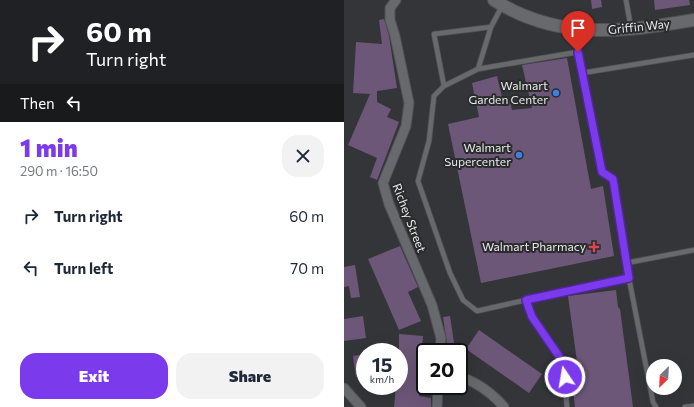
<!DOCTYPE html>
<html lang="en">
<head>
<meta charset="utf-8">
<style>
  :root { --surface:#fff; --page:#f2f2f3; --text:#1f2937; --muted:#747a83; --accent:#7c3aed }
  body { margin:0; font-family:Commissioner,sans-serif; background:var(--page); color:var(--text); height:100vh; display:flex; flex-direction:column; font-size:15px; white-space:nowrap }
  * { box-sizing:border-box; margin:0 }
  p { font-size:13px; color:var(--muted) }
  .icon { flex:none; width:22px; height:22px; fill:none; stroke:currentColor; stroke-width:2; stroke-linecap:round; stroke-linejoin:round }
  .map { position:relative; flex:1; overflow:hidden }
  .side { display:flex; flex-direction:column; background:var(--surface); width:344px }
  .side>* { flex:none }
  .guide { background:#202124; color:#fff; overflow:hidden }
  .needle { width:26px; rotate:204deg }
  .buttons { position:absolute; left:302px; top:359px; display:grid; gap:8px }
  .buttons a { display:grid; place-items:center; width:36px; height:36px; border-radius:50%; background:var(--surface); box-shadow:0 4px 16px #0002; font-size:20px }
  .speed { position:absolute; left:12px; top:343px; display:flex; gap:8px; font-size:20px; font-weight:700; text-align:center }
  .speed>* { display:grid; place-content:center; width:52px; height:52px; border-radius:50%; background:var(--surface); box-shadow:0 4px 16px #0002; line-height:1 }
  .speed small { font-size:10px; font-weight:400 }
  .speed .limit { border:2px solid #111; border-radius:6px; background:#fff; color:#111 }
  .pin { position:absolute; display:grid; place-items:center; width:34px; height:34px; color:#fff; margin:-41px -17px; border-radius:50% 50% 50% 0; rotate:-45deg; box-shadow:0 0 4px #0007 }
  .pin .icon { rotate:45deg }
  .me { position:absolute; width:44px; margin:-22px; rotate:348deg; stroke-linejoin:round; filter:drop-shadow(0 0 3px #0008) }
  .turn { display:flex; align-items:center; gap:14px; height:84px; padding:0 20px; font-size:18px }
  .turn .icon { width:52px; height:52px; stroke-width:2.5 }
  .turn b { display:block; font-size:28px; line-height:34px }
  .then { display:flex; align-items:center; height:38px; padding:0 20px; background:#0003; gap:8px; font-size:15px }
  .round { display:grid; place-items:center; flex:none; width:42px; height:42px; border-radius:16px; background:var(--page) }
  .overview { display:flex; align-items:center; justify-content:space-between; height:68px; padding:0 20px }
  h1 { font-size:24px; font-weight:800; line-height:30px; color:var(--accent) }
  .action { display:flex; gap:8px; margin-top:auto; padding:8px 20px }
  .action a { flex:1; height:46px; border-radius:16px; background:var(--accent); color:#fff; font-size:16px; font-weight:800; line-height:46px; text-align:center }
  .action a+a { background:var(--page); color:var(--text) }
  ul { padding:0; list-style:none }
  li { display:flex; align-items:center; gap:12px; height:52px; padding:0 20px }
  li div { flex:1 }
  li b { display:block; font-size:15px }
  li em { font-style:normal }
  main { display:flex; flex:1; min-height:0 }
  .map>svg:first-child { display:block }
  .building { fill:#6d5778 }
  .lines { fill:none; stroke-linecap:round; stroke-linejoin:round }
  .service-casing { stroke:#515154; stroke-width:6 }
  .minor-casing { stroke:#515154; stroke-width:11 }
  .tertiary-casing { stroke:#515154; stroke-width:14 }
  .service { stroke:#68696d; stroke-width:4.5 }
  .minor { stroke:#68696d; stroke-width:9 }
  .tertiary { stroke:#68696d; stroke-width:12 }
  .route-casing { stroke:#51269a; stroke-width:10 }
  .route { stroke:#7c3aed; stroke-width:7 }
  .shop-dot { fill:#3f7fe0; stroke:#2a2b2d; stroke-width:1.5 }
  .health-dot { fill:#e0444e; stroke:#2a2b2d; stroke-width:1.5 }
  .labels { text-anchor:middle; stroke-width:4; stroke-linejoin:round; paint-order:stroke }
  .street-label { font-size:12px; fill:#e9e9eb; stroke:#2a2b2d }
  .poi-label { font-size:12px; fill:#e9e9eb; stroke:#2a2b2d; text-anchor:end }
</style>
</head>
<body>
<main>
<section class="side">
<div class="guide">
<div class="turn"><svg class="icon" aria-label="right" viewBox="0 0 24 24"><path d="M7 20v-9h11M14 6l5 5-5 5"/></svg><div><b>60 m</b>Turn right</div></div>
<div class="then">Then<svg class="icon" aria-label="left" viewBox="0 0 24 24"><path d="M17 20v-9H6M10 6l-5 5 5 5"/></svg></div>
</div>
<div class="overview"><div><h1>1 min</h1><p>290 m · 16:50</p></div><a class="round"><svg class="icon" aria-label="close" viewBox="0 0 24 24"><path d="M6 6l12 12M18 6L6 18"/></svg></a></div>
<ul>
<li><svg class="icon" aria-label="right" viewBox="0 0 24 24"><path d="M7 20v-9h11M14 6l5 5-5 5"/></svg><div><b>Turn right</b></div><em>60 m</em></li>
<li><svg class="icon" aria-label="left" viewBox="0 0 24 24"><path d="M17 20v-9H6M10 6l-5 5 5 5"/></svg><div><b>Turn left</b></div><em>70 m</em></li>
</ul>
<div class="action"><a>Exit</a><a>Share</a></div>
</section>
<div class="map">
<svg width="350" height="407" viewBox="0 0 350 407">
  <rect width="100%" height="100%" fill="#343538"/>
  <path class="building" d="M 247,0 L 257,0 L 258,7 L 248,9 Z
    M 310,0 L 345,0 L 346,5 L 311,10 Z
    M 40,19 L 45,36 L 53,88 L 33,91 L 33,102 L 47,109 L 43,117 L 55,122 L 33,180 L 26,177 L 33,158 L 4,145 L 26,94 L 9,93 L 12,42 L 38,44 L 35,20 Z
    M 223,58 L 247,189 L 259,186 L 270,256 L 137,283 L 104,124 L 135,117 L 128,83 L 153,76 L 158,97 L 165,98 L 168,110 L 188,108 L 178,65 Z
    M 56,246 L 74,287 L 64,292 L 77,321 L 55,330 L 24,259 Z
    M 11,265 L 16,297 L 7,298 L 5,286 L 0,287 L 0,267 Z
    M 272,290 L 274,307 L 276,309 L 289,407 L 231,407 L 229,390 L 233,385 L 231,373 L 234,369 L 224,296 Z
    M 19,316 L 22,338 L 0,341 L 0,319 Z
    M 106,316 L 110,343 L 103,344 L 99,317 Z
    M 135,330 L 198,374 L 185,393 L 122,349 Z
    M 55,334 L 79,336 L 75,396 L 87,398 L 87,407 L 50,407 L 52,386 L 55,386 Z
    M 21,354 L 21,375 L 12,377 L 9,356 Z"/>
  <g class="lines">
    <defs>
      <path id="service" d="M 282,0 L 287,28
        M 158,6 L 147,27 L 90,34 L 100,86 L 90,96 L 85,141 L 74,181 L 106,273 L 119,300 L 133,311 L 182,300 L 187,317 L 219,362 L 223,407
        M 237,30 L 234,52 L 258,172 L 269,179 L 282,263 L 309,402 L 312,407
        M 134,69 L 234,52
        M 238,73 L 350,55
        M 100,86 L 134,69 L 147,27
        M 282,263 L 350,250
        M 182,300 L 285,278
        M 341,407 L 350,406"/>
      <path id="minor" d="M 52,0 L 46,8 L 46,20 L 51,36 L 65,103 L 62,126 L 39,183 L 45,204 L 88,305 L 97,338 L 96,352
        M 115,376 C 132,382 148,393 160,407
        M 0,388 L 17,407
        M 93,407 L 94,386"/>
      <path id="tertiary" d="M 150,0 C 214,41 279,32 350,20"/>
    </defs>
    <use href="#service" class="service-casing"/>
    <use href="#minor" class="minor-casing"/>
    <use href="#tertiary" class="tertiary-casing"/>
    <use href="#service" class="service"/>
    <use href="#minor" class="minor"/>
    <use href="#tertiary" class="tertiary"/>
  </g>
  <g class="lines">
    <defs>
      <path id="route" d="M 221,377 L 219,362 L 188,317 L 182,300 L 285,278 L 269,179 L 258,172 L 234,52"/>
    </defs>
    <use href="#route" class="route-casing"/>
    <use href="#route" class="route"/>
  </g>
  <g class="shop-dot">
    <circle cx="212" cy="93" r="4"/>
    <circle cx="175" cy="155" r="4"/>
  </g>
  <path class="health-dot" d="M248 241h4v4h4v4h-4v4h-4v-4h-4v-4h4z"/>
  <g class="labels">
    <g class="street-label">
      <text transform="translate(295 27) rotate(-6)" y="4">Griffin Way</text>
      <text transform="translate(65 218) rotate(69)" y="4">Richey Street</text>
    </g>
    <g class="poi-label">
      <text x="204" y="90">Walmart<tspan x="204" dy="14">Garden Center</tspan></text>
      <text x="167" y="152">Walmart<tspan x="167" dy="14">Supercenter</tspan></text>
      <text x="242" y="251">Walmart Pharmacy</text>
    </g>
  </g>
</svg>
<div class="buttons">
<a><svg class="needle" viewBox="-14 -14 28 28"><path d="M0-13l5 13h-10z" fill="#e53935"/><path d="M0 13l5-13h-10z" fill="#747a83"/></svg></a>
</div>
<div class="speed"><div>15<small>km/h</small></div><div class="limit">20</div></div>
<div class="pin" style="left:234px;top:52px;background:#d93025"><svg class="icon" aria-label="arrive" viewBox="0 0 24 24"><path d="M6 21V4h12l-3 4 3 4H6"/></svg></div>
<svg class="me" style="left:221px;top:377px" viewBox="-20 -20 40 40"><circle r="17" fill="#7c3aed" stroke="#fff" stroke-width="3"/><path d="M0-11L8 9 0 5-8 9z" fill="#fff"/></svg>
</div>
</main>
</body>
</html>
